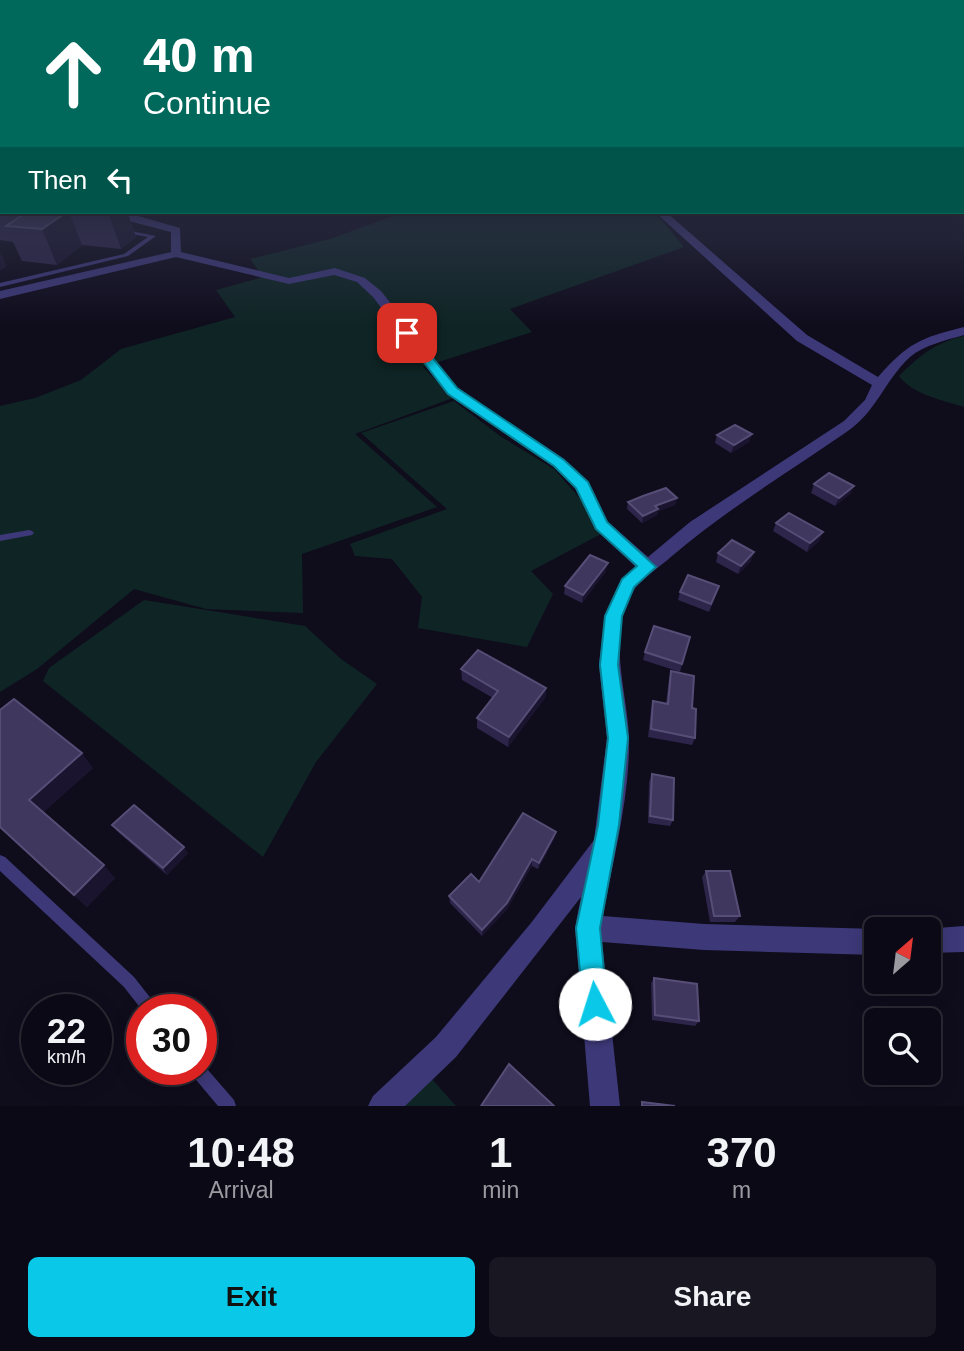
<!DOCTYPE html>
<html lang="en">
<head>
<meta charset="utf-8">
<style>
  :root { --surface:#0b0915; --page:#191722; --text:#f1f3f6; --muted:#9a9aa0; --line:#2b2a34; --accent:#0ac9e8 }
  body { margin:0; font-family:Helvetica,sans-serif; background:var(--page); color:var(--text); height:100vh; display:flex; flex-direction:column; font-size:26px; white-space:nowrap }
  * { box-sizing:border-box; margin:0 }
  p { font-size:23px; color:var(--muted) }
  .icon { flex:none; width:38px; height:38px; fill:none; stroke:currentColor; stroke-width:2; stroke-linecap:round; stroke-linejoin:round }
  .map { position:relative; height:1106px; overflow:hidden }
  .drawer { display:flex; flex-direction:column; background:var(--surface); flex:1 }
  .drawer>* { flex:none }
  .banner { position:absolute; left:0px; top:0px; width:964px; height:214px; box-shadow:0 4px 18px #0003,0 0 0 2px var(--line); background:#00695c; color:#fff; overflow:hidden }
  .needle { width:46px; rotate:28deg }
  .tools { position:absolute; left:864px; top:917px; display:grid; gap:14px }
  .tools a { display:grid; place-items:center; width:77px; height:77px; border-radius:10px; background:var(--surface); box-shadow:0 4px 18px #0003,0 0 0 2px var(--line); font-size:35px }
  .speed { position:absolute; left:21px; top:994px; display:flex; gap:14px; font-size:35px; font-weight:700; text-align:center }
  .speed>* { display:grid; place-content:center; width:91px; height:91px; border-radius:50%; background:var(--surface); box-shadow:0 4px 18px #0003,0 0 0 2px var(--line); line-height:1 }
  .speed small { font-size:18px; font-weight:400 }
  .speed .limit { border:10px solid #d22; background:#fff; color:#111 }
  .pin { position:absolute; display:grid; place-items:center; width:60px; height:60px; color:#fff; margin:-30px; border-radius:14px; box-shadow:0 4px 10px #0006 }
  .me { position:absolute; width:77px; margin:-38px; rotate:355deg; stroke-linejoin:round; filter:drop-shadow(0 0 5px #0008) }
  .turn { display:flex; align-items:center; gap:24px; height:147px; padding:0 28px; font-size:32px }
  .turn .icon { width:91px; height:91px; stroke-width:2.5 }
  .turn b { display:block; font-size:49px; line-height:60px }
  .then { display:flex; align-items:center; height:66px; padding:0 28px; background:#0003; gap:14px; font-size:26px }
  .eta { display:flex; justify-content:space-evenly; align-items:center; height:119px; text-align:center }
  .eta b { font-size:42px; font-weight:700; line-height:49px }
  .cta { display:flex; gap:14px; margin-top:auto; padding:14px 28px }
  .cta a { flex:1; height:80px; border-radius:10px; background:var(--accent); color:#111; font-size:28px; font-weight:700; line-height:80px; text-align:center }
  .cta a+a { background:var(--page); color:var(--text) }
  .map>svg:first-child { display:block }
  .green { fill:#0f2525 }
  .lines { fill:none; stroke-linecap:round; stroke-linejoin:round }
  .lane { fill:#3d3979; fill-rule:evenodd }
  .street { fill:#3d3979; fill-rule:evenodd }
  .wall { fill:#2d254a }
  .shaded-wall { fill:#1a142f }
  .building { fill:#3f375d; stroke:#564e76; stroke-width:2 }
  .route { fill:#0ac9e8; stroke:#068397; stroke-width:2 }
</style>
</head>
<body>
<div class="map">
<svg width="964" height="1106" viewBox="0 0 964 1106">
  <rect width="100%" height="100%" fill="#0f0c1c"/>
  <path class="green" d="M 404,212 L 655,212 L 684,247 L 510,309 L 532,332 L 423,367 L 453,398 L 355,434 L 437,507 L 302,554 L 303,613 L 206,609 L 134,589 L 37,669 L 0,692 L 0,406 L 35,398 L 81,380 L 121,349 L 235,317 L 216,290 L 263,277 L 250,259 L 330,239 Z
    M 964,336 L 964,407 C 943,400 913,395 899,376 C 919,356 936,342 964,336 Z
    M 454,401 L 500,436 L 554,469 L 584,503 L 601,534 L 531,571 L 553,594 L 527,647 L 418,628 L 422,597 L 392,559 L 355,556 L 350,544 L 447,509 L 361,433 Z
    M 144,600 L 305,626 L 341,659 L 377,684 L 316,762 L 263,857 L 43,681 L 49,668 Z
    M 431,1078 L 456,1106 L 403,1106 Z"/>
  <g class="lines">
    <path class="lane" d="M 0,191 L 2,191 L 2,195 L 0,195 Z
      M 121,229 L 156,236 L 128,256 L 0,287 L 0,283 L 124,254 L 148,237 L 119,232 L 119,230 Z
      M 29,530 L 32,531 L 34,533 L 32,535 L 0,541 L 0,535 Z
      M 0,855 L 5,857 L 134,977 L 156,1005 L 158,1010 L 142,1010 L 124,987 L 0,871 Z
      M 201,1062 L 234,1100 L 236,1106 L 218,1106 L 192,1075 L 190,1069 L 201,1069 Z"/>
    <path class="street" d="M 114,212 L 124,212 L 180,228 L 181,252 L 289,278 L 335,268 L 365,278 L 381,291 L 457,388 L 564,459 L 588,481 L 608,522 L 648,557 L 690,522 L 844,421 L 865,400 L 872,385 L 797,341 L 655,212 L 666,212 L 807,335 L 878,377 C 908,343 920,338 964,327 L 964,335 C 947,340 924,345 910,357 C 884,381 877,412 845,433 C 787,473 726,510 672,556 C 661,566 645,576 636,587 C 604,628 628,693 629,738 C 630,798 613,858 603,916 L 704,924 L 877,929 L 877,955 L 704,950 L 602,942 L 620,1106 L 590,1106 L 575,928 L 581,897 L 456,1057 L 405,1106 L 368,1106 L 373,1096 L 436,1037 L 531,923 L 594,840 L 607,738 L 599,665 L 605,616 L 622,579 L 636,567 L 595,529 L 575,488 L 554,467 L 447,394 L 373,297 L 357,282 L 334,275 L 289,284 L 176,257 L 0,299 L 0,291 L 171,252 L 171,232 L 117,218 Z
      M 964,926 L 964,952 L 929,953 L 929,929 L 924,929 Z"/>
  </g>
  <path class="wall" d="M 0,194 L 2,194 L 2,212 L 127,212 L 136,237 L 121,249 L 82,245 L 57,265 L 22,261 L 13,242 L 0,240 Z
    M 752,434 L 749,442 L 731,453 L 715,443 L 717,435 Z
    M 814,484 L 854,486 L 850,494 L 835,506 L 811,493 Z
    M 677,498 L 675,505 L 658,511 L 657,515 L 642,523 L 627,509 L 628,502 Z
    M 776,523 L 823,532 L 819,541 L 807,552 L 773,531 Z
    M 718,553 L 751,561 L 738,574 L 716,562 Z
    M 606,571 L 582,603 L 564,594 L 565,586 Z
    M 680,592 L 716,595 L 709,612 L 678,600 Z
    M 690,637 L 680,672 L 643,660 L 645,652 Z
    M 461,669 L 546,688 L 545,698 L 508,747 L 477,728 L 477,718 L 493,698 L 462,680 Z
    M 671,671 L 692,708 L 695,738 L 692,745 L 648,737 L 651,709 L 653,701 L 666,703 L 669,679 Z
    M 0,710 L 93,768 L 43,812 L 115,878 L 87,907 L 0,828 Z
    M 652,774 L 673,820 L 670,826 L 648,823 L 649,782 Z
    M 112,825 L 188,853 L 167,875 L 118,832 Z
    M 556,832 L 554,839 L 538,869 L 532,866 L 507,909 L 482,936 L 450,903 L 449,896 L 479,882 Z
    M 706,871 L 740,916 L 735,922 L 710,922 L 702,877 Z
    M 654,978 L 699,1021 L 695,1026 L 652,1020 L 651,983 Z"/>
  <path class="shaded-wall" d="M 61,212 L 69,212 L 82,245 L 57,265 L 42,229 Z
    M 112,212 L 127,212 L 136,237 L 121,249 L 109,214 Z
    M 0,251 L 7,266 L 0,271 Z
    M 752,434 L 749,442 L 731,453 L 734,445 Z
    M 854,486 L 850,494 L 835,506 L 839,498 Z
    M 677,498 L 675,505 L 658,511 L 657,515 L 642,523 L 643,516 L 655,506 Z
    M 823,532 L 819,541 L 807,552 L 810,543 Z
    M 754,552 L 751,561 L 738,574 L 741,566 Z
    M 608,563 L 606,571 L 582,603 L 583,595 Z
    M 546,688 L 545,698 L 508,747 L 509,737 Z
    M 82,753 L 93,768 L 42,814 L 29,800 Z
    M 556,832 L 554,839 L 538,869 L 539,863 Z
    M 184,847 L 188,853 L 167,875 L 163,868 Z
    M 532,859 L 532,866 L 507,909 L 482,936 L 482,930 Z
    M 104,865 L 115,878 L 87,907 L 74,895 Z"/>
  <path class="building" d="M 0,194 L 2,194 L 2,207 L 0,207 Z
    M 27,212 L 67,212 L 42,229 L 6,226 Z
    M 81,212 L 112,212 L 109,214 Z
    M 735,425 L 752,434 L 734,445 L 717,435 Z
    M 829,473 L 854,486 L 839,498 L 814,484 Z
    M 666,488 L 677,498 L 655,506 L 658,509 L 643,516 L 628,502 L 643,496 Z
    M 789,513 L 823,532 L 810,543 L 776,523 Z
    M 732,540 L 754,552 L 741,566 L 718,553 Z
    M 590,555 L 608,563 L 583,595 L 565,586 Z
    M 688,575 L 719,586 L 711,604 L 680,592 Z
    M 654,626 L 690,637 L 682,664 L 645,652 Z
    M 478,650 L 546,688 L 509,737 L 477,718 L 498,691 L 461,669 Z
    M 671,671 L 694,676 L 692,708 L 696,709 L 695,738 L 651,729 L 653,701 L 668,704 Z
    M 14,699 L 82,753 L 29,800 L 104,865 L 74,895 L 0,827 L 0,710 Z
    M 652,774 L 674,778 L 673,820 L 650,816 Z
    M 134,805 L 184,847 L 163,868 L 112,825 Z
    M 523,813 L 556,832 L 539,863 L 532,859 L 507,903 L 482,930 L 449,896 L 471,874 L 479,882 Z
    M 706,871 L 730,871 L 740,916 L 714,916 Z
    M 654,978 L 697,984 L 699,1021 L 655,1015 Z
    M 509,1064 L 554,1106 L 481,1106 Z
    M 642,1102 L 675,1106 L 642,1106 Z"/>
  <linearGradient id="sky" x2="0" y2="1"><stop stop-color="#08070f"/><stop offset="0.52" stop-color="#31344b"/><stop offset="1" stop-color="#31344b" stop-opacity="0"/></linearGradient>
  <rect width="964" height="326" fill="url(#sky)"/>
  <path class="route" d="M 403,331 L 411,331 L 457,388 L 564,460 L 588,482 L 607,522 L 656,567 L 634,587 L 622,616 L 618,665 L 628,738 L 619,825 L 600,928 L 607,1004 L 604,1013 L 595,1017 L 586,1013 L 583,1004 L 576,928 L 598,825 L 608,738 L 600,665 L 605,616 L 622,579 L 637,566 L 596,529 L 576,488 L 554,466 L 448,394 L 403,335 Z"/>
</svg>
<div class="tools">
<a><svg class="needle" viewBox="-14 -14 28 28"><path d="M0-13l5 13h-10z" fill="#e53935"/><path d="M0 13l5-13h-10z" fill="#9a9aa0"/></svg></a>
<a><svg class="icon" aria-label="search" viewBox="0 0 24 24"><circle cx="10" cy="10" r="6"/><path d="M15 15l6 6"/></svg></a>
</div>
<div class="speed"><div>22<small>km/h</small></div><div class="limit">30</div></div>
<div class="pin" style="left:407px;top:333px;background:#d93025"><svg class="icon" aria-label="arrive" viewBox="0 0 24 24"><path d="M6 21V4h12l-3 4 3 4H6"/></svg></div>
<svg class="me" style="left:595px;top:1004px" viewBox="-20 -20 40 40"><circle r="19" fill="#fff"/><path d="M0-13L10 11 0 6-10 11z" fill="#0ac9e8"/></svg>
<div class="banner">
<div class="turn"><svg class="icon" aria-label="ahead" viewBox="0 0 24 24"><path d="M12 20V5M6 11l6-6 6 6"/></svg><div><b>40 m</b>Continue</div></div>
<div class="then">Then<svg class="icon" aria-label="left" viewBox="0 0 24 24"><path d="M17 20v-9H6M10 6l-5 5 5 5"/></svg></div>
</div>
</div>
<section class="drawer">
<div class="eta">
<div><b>10:48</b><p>Arrival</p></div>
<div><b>1</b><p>min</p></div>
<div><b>370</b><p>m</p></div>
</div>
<div class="cta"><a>Exit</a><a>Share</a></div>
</section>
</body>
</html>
